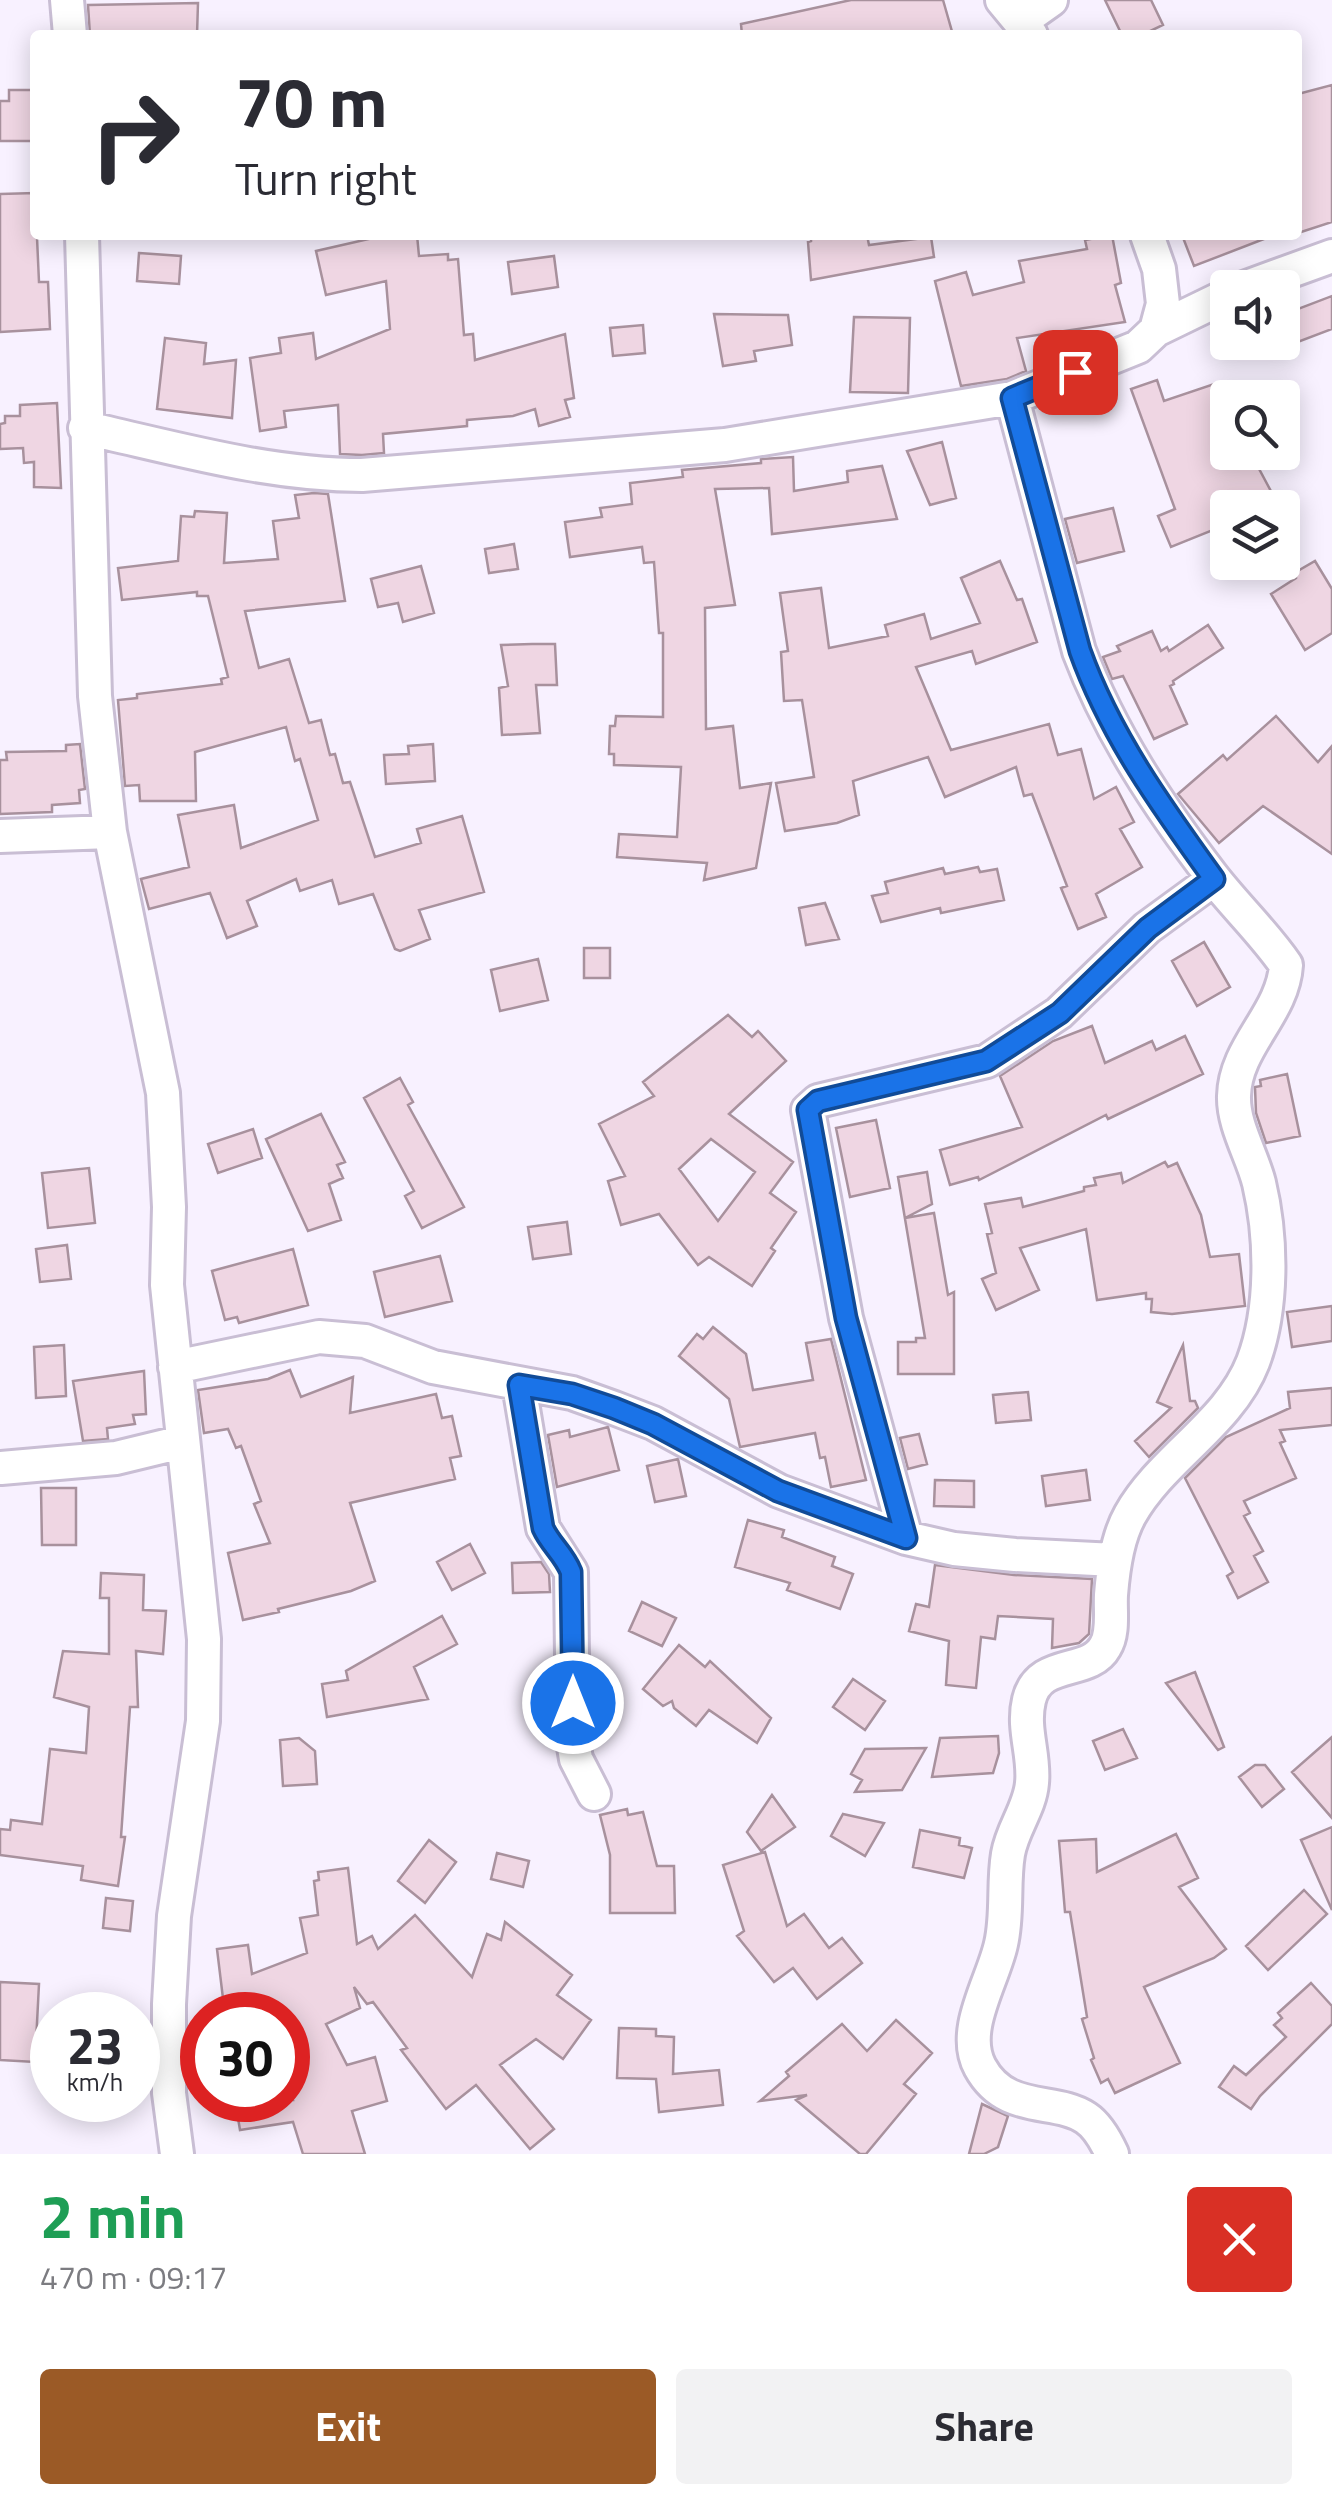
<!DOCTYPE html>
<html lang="en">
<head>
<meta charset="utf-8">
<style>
  :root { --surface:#fff; --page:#f2f2f3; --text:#2b2b33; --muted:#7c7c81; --accent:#9b5a26 }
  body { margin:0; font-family:"Titillium Web",sans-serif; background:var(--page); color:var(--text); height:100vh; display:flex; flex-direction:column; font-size:38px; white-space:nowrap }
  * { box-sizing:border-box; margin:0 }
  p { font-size:32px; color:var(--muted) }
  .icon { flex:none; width:55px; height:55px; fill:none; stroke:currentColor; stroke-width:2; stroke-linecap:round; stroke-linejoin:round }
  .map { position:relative; height:2154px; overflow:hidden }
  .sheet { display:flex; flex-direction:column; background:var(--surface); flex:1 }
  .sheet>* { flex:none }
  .guide { position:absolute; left:30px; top:30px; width:1272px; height:210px; border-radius:10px; box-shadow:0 5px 25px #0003; background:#fff; color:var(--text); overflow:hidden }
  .controls { position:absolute; left:1210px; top:270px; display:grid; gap:20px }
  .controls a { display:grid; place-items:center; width:90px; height:90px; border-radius:10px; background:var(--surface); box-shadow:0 5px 25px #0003; font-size:50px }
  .speed { position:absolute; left:30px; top:1992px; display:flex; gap:20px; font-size:50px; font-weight:700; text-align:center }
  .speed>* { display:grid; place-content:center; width:130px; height:130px; border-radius:50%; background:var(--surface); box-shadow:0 5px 25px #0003; line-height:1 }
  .speed small { font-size:25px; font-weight:400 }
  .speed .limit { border:15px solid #d22; background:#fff; color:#111 }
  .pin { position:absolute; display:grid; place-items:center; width:85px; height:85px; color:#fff; margin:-42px; border-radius:20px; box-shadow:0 5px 15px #0006 }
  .me { position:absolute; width:110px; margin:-55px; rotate:0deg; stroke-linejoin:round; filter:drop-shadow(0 0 8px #0008) }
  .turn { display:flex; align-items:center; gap:35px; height:210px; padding:0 40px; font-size:45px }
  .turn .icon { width:130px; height:130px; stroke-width:2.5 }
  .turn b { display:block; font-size:70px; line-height:85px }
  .round { display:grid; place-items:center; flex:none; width:105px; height:105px; border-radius:10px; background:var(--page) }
  .overview { display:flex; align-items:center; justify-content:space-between; height:170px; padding:0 40px }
  h1 { font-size:60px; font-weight:700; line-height:75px; color:#1e9e55 }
  .cta { display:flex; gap:20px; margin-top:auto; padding:20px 40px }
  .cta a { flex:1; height:115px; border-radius:10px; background:var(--accent); color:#fff; font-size:40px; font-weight:700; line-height:115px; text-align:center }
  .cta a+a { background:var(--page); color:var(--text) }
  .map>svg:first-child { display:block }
  .building { fill:#efd6e3; stroke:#a8919d; stroke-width:2.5; fill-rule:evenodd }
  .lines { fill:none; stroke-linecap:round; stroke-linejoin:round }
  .street-casing { stroke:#c9bed4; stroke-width:38 }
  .street { stroke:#fff; stroke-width:32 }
  .route-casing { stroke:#114b97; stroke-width:25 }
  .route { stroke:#1a73e8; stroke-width:18 }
</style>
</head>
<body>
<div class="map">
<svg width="1332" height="2154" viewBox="0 0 1332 2154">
  <rect width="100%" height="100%" fill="#f8f1ff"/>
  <path class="building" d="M 851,0 L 943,0 L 953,35 L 742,35 L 741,24 Z
    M 1105,0 L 1151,0 L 1163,25 L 1142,35 L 1122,35 Z
    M 198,3 L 197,35 L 90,35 L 88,5 Z
    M 1332,85 L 1332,222 L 1298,233 L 1298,94 Z
    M 9,90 L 34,90 L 34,141 L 0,141 L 0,101 L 9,101 Z
    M 35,193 L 39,282 L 48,282 L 50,329 L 0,332 L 0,194 Z
    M 386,235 L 417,235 L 419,256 L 448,254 L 448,260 L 458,259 L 464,335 L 473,334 L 475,360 L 565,334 L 574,398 L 565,400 L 570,417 L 539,426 L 535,409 L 513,416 L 467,420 L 467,426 L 383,434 L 384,453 L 362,455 L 340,454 L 338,405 L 284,411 L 286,427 L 260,431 L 250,358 L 281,353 L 279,338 L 313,333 L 316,359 L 390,329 L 386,281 L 326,295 L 316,251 Z
    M 811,235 L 867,235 L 869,245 L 931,237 L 934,257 L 811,280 L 808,242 L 811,241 Z
    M 1112,235 L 1121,283 L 1115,285 L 1125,322 L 1017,338 L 1026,371 L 1007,379 L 961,386 L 935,281 L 966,272 L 973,295 L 1024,282 L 1019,261 L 1087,249 L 1085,240 Z
    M 1182,235 L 1268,235 L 1269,237 L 1194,266 Z
    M 139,253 L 181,256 L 179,284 L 137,281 Z
    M 554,256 L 558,287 L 512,294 L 508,262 Z
    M 1332,296 L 1332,329 L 1282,348 L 1282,315 Z
    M 714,314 L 788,315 L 792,345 L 754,351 L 756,361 L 723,366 Z
    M 854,317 L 910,318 L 908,393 L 850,392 Z
    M 643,325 L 645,353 L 613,356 L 610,328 Z
    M 165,338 L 206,343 L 204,364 L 236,360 L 232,418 L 157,409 Z
    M 1157,380 L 1164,401 L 1220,382 L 1228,403 L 1228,452 L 1250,452 L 1280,508 L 1228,508 L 1228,524 L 1171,547 L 1158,516 L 1175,509 L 1131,389 Z
    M 57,403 L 61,488 L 34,487 L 34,462 L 24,463 L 23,448 L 0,449 L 0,424 L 5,423 L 5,416 L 20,416 L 20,405 Z
    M 942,442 L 956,498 L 930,505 L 907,451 Z
    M 793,457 L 794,491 L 848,482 L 847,471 L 882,466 L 897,519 L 772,534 L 769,488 L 715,489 L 735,605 L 705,608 L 706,729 L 733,726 L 740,788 L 771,783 L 756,868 L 704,880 L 707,863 L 617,857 L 619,834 L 677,837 L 681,767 L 614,765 L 614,754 L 609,754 L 610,726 L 615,726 L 616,716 L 663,717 L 663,633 L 659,633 L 654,562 L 644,563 L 642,547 L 570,557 L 565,522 L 602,517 L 600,508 L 632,504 L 630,483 L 683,477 L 682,470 L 761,463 L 761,459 Z
    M 314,493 L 328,494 L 345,601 L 245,611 L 259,668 L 289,659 L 309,723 L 321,720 L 330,755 L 335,754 L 343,783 L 350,782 L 375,857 L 421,843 L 417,829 L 462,816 L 484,892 L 419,910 L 430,939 L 400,951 L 395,949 L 373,894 L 339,904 L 332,880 L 300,891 L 296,879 L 247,901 L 257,926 L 227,938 L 210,893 L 149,909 L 141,879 L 189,867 L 178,815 L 234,805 L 241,848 L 318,820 L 300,759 L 295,761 L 286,727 L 195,752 L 196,801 L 140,801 L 139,785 L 125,786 L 118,700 L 137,698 L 137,694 L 222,684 L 221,679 L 228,677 L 208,596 L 197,596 L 197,592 L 122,600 L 118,568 L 178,561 L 181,516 L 194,517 L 195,511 L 227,513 L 224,563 L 278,559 L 273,521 L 299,518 L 295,495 Z
    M 1113,508 L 1124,551 L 1077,563 L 1065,519 Z
    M 514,544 L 518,569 L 489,573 L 485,549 Z
    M 1000,561 L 1017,600 L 1022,599 L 1037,642 L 976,664 L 972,651 L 916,667 L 951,750 L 1049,724 L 1058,755 L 1081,749 L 1094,799 L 1116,787 L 1134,822 L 1120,829 L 1142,867 L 1096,894 L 1106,917 L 1078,929 L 1061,888 L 1067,886 L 1032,794 L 1024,796 L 1016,767 L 945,797 L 928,757 L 853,781 L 859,815 L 837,823 L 785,831 L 776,783 L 814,777 L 802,700 L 784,701 L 781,652 L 788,651 L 780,593 L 821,588 L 829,648 L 888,636 L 885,625 L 924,614 L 931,639 L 980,623 L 961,578 Z
    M 1315,561 L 1332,589 L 1332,633 L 1305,650 L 1271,594 L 1296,578 L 1296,572 Z
    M 421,566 L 434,613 L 403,622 L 398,603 L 378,607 L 371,579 Z
    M 1208,625 L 1223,648 L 1173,681 L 1174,684 L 1170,686 L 1187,724 L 1154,739 L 1123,676 L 1112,679 L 1103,657 L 1120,651 L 1117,646 L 1152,631 L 1161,651 L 1167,647 L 1169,651 Z
    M 532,644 L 555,644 L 557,685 L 536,685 L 540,733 L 502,735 L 499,688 L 508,686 L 501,645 Z
    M 1276,716 L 1318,762 L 1332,746 L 1332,854 L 1263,806 L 1219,843 L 1178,794 L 1223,755 L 1227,760 Z
    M 80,744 L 85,789 L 79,790 L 80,803 L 52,805 L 52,812 L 0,814 L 0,760 L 7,760 L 6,752 L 66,751 L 66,745 Z
    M 433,744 L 435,781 L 386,784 L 384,755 L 409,754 L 408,746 Z
    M 978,867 L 980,872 L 997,869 L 1004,900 L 941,913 L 940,908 L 881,922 L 872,896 L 888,893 L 885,882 L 943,868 L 945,874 Z
    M 825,903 L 839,939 L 806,945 L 799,908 Z
    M 1204,942 L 1230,987 L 1197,1006 L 1172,961 Z
    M 584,948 L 610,948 L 610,978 L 584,978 Z
    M 538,959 L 548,1000 L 500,1011 L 491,970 Z
    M 728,1015 L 752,1037 L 758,1031 L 786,1061 L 729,1114 L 793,1162 L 770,1193 L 796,1212 L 771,1248 L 775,1251 L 752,1286 L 709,1257 L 698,1265 L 659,1214 L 621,1225 L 608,1181 L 625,1176 L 599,1124 L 654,1096 L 643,1082 ZM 711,1139 L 755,1172 L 718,1221 L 679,1169 Z
    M 1092,1026 L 1105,1063 L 1152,1041 L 1156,1050 L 1185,1036 L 1203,1074 L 1108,1119 L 1106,1115 L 979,1180 L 978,1177 L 950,1185 L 940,1150 L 1022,1127 L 1000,1076 L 1053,1041 Z
    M 1287,1074 L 1300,1136 L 1266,1143 L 1256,1113 L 1255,1087 L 1261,1086 L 1260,1080 Z
    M 400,1078 L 413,1102 L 408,1105 L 464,1207 L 422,1228 L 405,1196 L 414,1191 L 364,1098 Z
    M 321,1114 L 345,1162 L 337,1165 L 343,1178 L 329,1184 L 341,1220 L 308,1231 L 266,1139 Z
    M 876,1120 L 890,1188 L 850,1197 L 836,1128 Z
    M 253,1129 L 262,1158 L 218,1173 L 208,1144 Z
    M 1165,1162 L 1168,1167 L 1177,1163 L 1201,1215 L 1210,1257 L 1239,1254 L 1245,1306 L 1172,1314 L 1151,1312 L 1152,1299 L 1146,1299 L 1146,1293 L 1097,1300 L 1086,1229 L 1020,1248 L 1039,1290 L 996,1310 L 982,1279 L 996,1273 L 987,1234 L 992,1233 L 985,1204 L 1021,1198 L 1023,1207 L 1084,1191 L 1084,1187 L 1096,1185 L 1094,1178 L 1121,1173 L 1123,1183 Z
    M 89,1168 L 95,1223 L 48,1228 L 42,1173 Z
    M 927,1172 L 932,1204 L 905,1218 L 934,1213 L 948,1295 L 954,1292 L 954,1374 L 898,1374 L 898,1342 L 916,1342 L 916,1338 L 925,1338 L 898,1177 Z
    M 567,1222 L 571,1254 L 533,1259 L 528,1227 Z
    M 67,1245 L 71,1279 L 40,1282 L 36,1249 Z
    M 293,1249 L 308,1305 L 239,1323 L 237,1317 L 225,1320 L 212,1271 Z
    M 440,1256 L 452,1301 L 385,1317 L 374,1272 Z
    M 1332,1306 L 1332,1341 L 1292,1347 L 1287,1312 Z
    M 713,1327 L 746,1354 L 753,1390 L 813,1380 L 806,1343 L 831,1339 L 866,1480 L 831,1487 L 825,1457 L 820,1458 L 815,1433 L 740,1447 L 729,1399 L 679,1356 L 697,1334 L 703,1339 Z
    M 64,1345 L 66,1396 L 36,1398 L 34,1347 Z
    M 1183,1345 L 1190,1401 L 1195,1401 L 1198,1408 L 1149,1457 L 1135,1441 L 1171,1408 L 1157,1402 Z
    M 290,1370 L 301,1397 L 353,1377 L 350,1413 L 436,1394 L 442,1418 L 452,1416 L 461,1456 L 450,1458 L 455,1479 L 350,1503 L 375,1581 L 351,1591 L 278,1609 L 279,1612 L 243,1620 L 228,1553 L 270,1543 L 254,1504 L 261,1501 L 241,1446 L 236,1448 L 228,1429 L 204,1433 L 198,1390 L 268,1379 Z
    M 144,1371 L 146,1414 L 133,1415 L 135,1424 L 107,1428 L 108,1439 L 83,1441 L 73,1381 Z
    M 1332,1388 L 1332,1425 L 1280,1430 L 1285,1441 L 1280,1443 L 1296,1478 L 1244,1501 L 1250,1513 L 1244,1516 L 1263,1551 L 1254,1556 L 1268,1582 L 1238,1598 L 1227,1576 L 1233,1572 L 1185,1478 L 1226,1437 L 1290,1408 L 1288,1392 Z
    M 1028,1392 L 1031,1420 L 996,1423 L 993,1395 Z
    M 608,1427 L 619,1470 L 557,1487 L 548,1435 L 569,1430 L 570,1437 Z
    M 919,1434 L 927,1464 L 908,1469 L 900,1438 Z
    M 678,1459 L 686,1496 L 655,1502 L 647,1466 Z
    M 1086,1470 L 1090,1500 L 1046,1506 L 1042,1476 Z
    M 935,1480 L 974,1481 L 974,1507 L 934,1506 Z
    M 41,1488 L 76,1488 L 76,1545 L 42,1545 Z
    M 748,1520 L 784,1530 L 782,1537 L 835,1557 L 832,1566 L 853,1574 L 840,1609 L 787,1590 L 790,1583 L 735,1567 Z
    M 470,1544 L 485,1573 L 452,1590 L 437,1562 Z
    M 541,1562 L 549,1574 L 550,1592 L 513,1593 L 512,1563 Z
    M 935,1565 L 1014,1575 L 1092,1579 L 1089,1634 L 1079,1643 L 1052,1648 L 1053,1619 L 998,1616 L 995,1639 L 981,1637 L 976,1688 L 946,1685 L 949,1641 L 909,1631 L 916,1604 L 929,1607 Z
    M 101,1573 L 144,1575 L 143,1610 L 166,1611 L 163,1654 L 136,1651 L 138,1707 L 130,1707 L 121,1837 L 125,1837 L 118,1886 L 81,1880 L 83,1866 L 0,1855 L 0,1829 L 10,1830 L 11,1820 L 42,1824 L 50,1749 L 86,1753 L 89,1707 L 54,1697 L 63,1651 L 109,1654 L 109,1598 L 100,1598 Z
    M 642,1602 L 676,1618 L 662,1646 L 629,1631 Z
    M 442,1616 L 457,1644 L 414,1667 L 428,1699 L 327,1717 L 322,1684 L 348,1680 L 346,1671 Z
    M 679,1645 L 705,1667 L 710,1661 L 771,1718 L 757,1743 L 709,1710 L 696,1726 L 674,1708 L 672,1701 L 663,1706 L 643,1689 Z
    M 1195,1672 L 1224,1747 L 1218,1750 L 1166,1683 Z
    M 853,1679 L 885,1701 L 865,1730 L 833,1707 Z
    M 1123,1729 L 1137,1758 L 1105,1770 L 1093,1741 Z
    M 998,1736 L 999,1753 L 993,1773 L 932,1777 L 940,1738 Z
    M 1332,1737 L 1332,1818 L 1292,1772 Z
    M 299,1738 L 315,1751 L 317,1784 L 283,1786 L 280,1740 Z
    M 926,1748 L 902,1790 L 855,1792 L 862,1780 L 851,1774 L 865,1749 Z
    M 1255,1765 L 1265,1765 L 1284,1789 L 1262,1807 L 1239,1777 Z
    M 772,1795 L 795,1827 L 761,1851 L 747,1832 Z
    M 627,1809 L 628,1815 L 643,1812 L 657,1866 L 674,1866 L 675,1913 L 610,1913 L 610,1855 L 600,1815 Z
    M 843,1814 L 884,1823 L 865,1856 L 831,1836 Z
    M 1332,1827 L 1332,1910 L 1301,1840 Z
    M 920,1830 L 960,1838 L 959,1845 L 972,1848 L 964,1878 L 913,1867 Z
    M 1176,1834 L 1198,1878 L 1179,1887 L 1226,1949 L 1214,1958 L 1144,1987 L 1180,2063 L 1115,2093 L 1108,2079 L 1101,2083 L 1091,2060 L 1094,2058 L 1082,2019 L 1087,2017 L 1070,1912 L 1065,1912 L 1059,1841 L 1096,1839 L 1097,1872 Z
    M 429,1840 L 456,1862 L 425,1903 L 398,1881 Z
    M 765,1852 L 787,1926 L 804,1914 L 829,1948 L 842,1938 L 862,1963 L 817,1999 L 793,1968 L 774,1982 L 737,1936 L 744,1931 L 723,1865 Z
    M 497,1853 L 529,1861 L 523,1887 L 491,1879 Z
    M 348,1868 L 357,1944 L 372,1936 L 378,1949 L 415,1915 L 472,1977 L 487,1934 L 501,1940 L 505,1922 L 572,1975 L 557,1995 L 591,2020 L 563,2059 L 536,2039 L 500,2065 L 554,2129 L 530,2149 L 476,2085 L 446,2109 L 401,2050 L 407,2048 L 373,2002 L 367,2004 L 354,1987 L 360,2008 L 326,2024 L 347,2065 L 375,2057 L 387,2101 L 352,2111 L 365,2154 L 303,2154 L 293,2122 L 240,2130 L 235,2100 L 293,2100 L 288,2080 L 288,2015 L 225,2015 L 217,1949 L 248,1945 L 252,1974 L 307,1953 L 300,1918 L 318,1915 L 314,1881 L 319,1880 L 318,1872 Z
    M 1304,1890 L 1327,1914 L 1268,1970 L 1246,1946 Z
    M 106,1898 L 133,1901 L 130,1931 L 103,1928 Z
    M 0,1982 L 39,1984 L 35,2062 L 0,2060 Z
    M 1311,1983 L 1332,2006 L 1332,2024 L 1260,2096 L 1251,2109 L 1219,2087 L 1234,2066 L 1246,2075 L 1286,2037 L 1274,2025 L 1282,2018 L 1278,2013 Z
    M 896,2020 L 932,2053 L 904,2084 L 916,2094 L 866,2154 L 860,2154 L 796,2100 L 807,2095 L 760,2101 L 789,2076 L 786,2072 L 842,2024 L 867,2051 Z
    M 619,2028 L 656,2029 L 656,2036 L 674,2037 L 673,2074 L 719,2070 L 723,2105 L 659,2112 L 656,2079 L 617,2078 Z
    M 982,2104 L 1008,2116 L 998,2147 L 984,2154 L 969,2154 Z"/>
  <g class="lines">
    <defs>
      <path id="street" d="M 67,0 L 70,35
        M 1002,0 L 1031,35
        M 1020,22 L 1051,0
        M 82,235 L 95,696 L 110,832 L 163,1093 L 169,1207 L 167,1285 L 204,1639 L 203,1721 L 174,1916 L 169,2004 L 169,2093 L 177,2154
        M 1244,288 L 1332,256
        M 1156,330 L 1228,295
        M 1012,398 L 1079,651 C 1110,733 1159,807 1212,876 C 1236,907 1264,933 1286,965 C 1283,1014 1235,1046 1234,1096 C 1233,1125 1252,1155 1259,1183 C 1272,1238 1273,1309 1253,1362 C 1229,1424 1162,1458 1130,1515 C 1117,1538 1113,1569 1111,1595 C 1110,1611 1114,1633 1105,1647 C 1089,1676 1039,1658 1029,1700 C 1022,1729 1035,1755 1032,1783 C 1030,1808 1012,1829 1008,1854 C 1003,1884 1008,1914 1001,1944 C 993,1981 960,2030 980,2067 C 1006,2115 1055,2097 1086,2118 C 1098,2126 1106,2141 1112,2154
        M 85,428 C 176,448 268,475 362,475 L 725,445 L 1012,398 L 1138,347 L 1156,330 L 1163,304 L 1159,269 L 1147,235
        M 0,836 L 110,832
        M 175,1367 L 319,1337 L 365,1341 L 433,1367 L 572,1393 L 614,1408 L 653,1423 L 779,1491 L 906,1538 L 954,1549 L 1015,1555 L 1115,1560
        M 519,1385 L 543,1528 L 571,1572 L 573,1741 L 576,1759 L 594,1794
        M 1,1468 L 116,1458 L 182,1442
        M 906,1538 L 846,1318 L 808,1110 L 818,1101 L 987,1061 L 1059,1013 L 1147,928 L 1214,879"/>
    </defs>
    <use href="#street" class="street-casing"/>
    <use href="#street" class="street"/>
  </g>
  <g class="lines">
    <defs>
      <path id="route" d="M 573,1703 L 571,1572 C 564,1554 550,1544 543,1528 L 519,1385 L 572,1394 L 614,1408 L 653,1424 L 778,1491 L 906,1538 L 846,1318 L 808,1110 L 818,1101 L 986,1061 L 1060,1013 L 1148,928 L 1214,879 C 1162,807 1110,735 1080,651 L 1012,398 L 1075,372"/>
    </defs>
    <use href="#route" class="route-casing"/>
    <use href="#route" class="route"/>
  </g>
</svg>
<div class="controls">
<a><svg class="icon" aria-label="sound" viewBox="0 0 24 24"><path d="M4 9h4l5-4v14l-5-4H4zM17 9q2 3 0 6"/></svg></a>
<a><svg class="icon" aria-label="search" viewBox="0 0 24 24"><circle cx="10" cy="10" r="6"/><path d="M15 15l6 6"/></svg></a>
<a><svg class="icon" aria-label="layers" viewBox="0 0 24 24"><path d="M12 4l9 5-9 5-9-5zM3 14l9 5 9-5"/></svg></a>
</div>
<div class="speed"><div>23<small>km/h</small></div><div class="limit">30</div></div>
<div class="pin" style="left:1075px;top:372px;background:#d93025"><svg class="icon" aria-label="arrive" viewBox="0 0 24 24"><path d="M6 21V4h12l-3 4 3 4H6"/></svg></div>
<svg class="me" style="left:573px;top:1703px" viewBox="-20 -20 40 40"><circle r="17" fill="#1a73e8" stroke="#fff" stroke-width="3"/><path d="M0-11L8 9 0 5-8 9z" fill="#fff"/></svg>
<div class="guide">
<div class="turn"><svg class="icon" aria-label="right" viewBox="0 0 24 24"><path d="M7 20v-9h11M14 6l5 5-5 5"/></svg><div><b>70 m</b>Turn right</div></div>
</div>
</div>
<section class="sheet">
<div class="overview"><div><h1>2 min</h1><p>470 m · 09:17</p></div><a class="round" style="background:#d93025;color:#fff"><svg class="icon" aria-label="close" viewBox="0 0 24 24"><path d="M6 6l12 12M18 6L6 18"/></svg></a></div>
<div class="cta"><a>Exit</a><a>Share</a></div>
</section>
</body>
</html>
